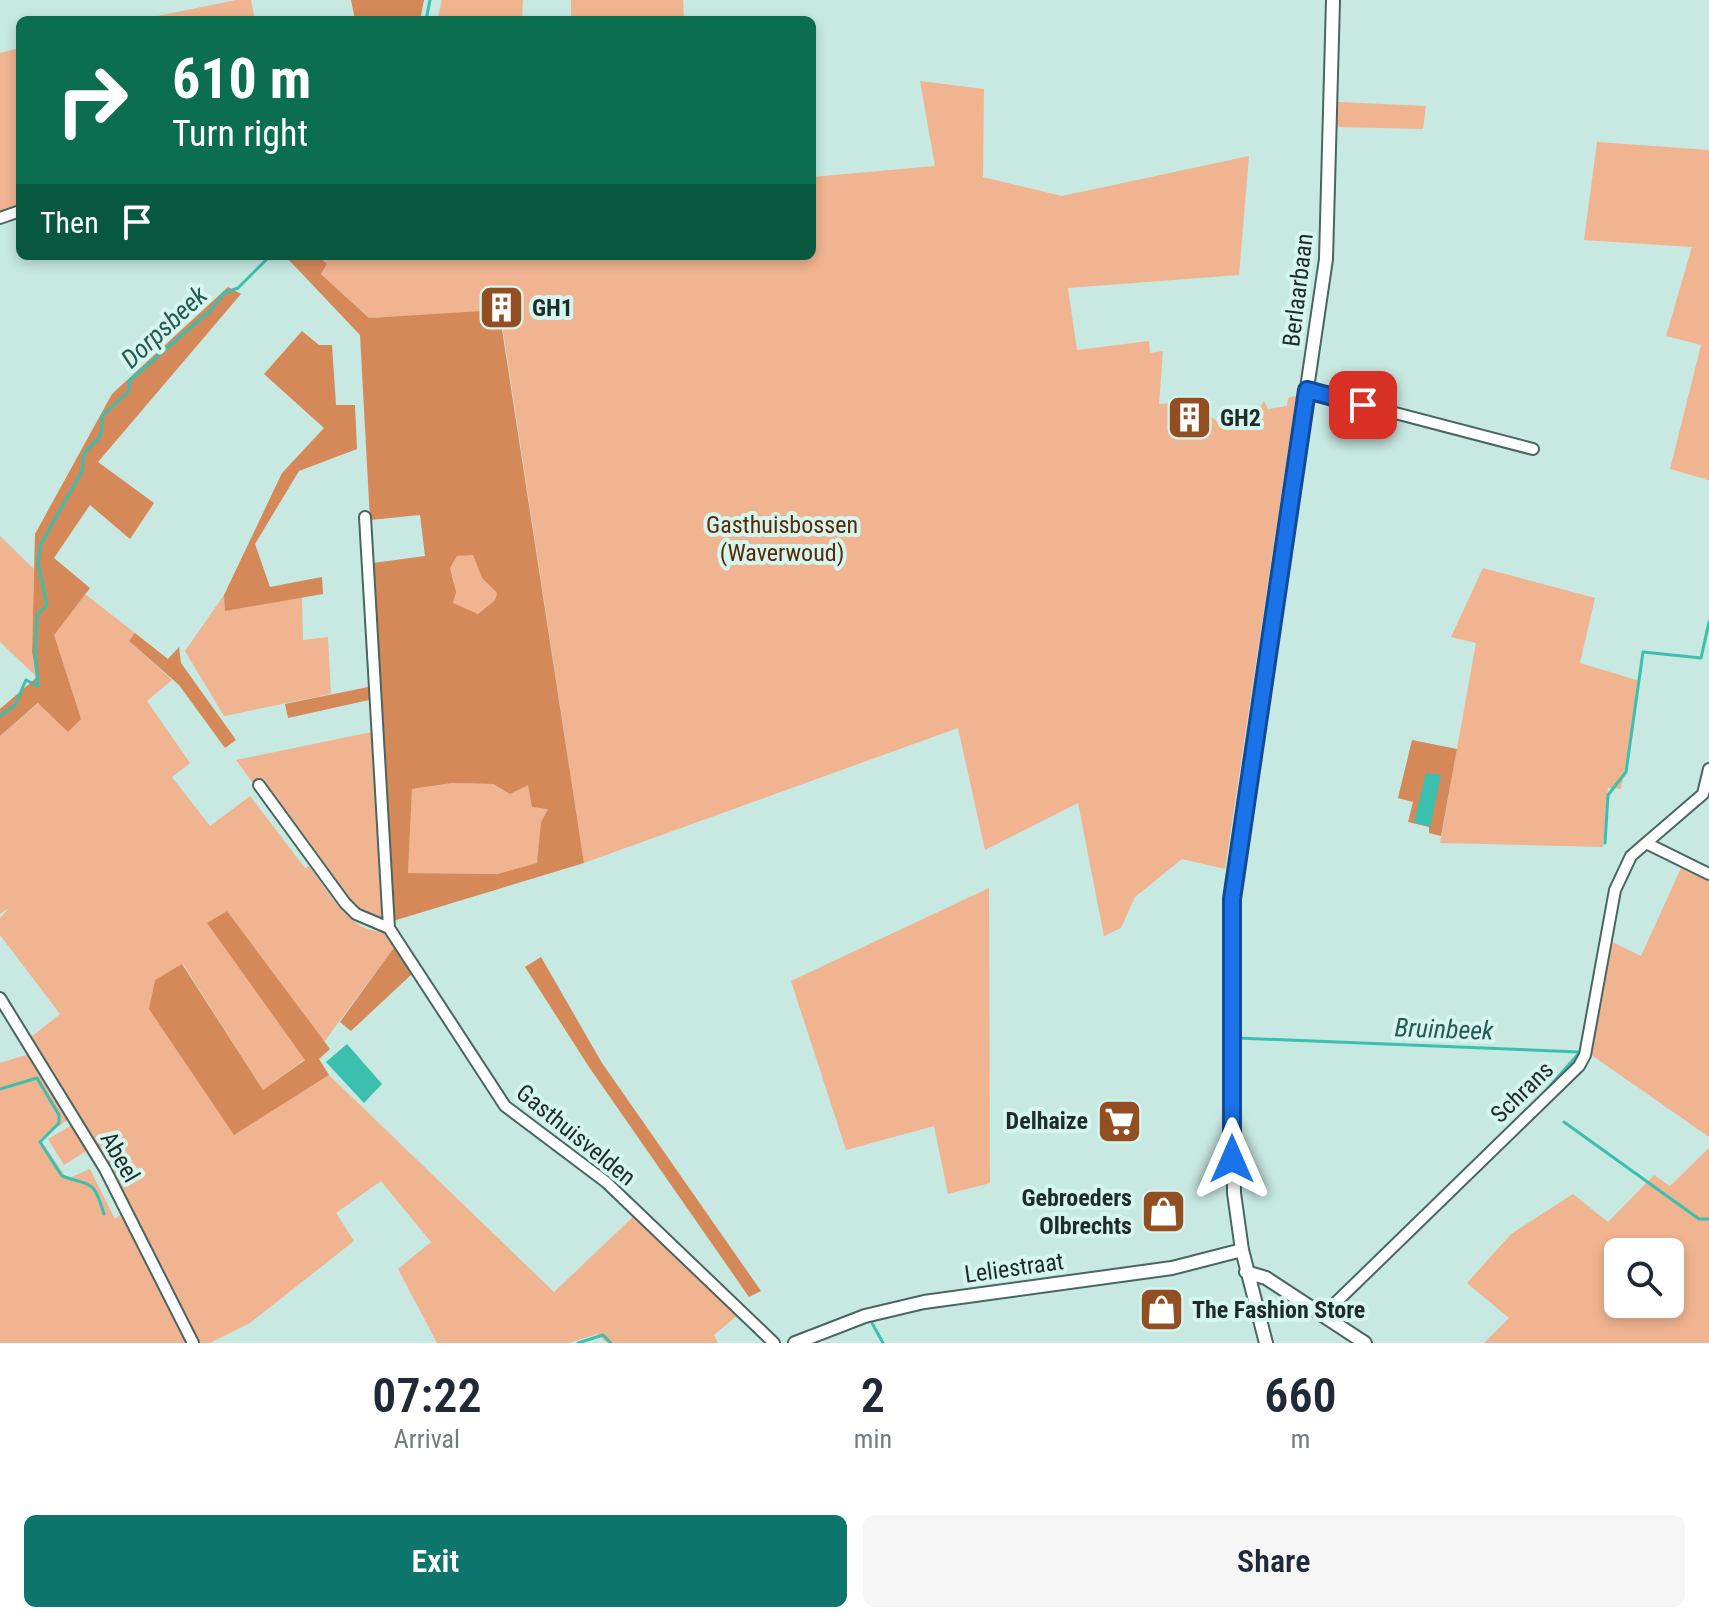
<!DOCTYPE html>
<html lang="en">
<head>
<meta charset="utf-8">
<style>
  :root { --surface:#fff; --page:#f6f6f7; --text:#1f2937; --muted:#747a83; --accent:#0f766e }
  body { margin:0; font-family:"Roboto Condensed",sans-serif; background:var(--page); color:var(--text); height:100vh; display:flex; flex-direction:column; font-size:30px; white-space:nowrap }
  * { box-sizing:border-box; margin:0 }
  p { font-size:26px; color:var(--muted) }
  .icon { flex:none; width:44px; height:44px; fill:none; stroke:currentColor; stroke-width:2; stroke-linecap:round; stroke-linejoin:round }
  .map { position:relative; height:1343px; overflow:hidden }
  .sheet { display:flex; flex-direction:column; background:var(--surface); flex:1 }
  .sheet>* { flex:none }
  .top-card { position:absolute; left:16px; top:16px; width:800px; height:244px; border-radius:12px; box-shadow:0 4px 12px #0003; background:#0b6e4f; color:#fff; overflow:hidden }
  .buttons { position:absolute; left:1604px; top:1238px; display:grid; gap:16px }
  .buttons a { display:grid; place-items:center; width:80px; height:80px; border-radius:12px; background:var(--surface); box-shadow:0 4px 12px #0003; font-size:40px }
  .pin { position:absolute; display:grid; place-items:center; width:68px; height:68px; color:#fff; margin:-34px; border-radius:16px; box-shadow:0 4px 12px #0006 }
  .me { position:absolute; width:88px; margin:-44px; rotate:0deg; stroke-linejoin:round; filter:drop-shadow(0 0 6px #0008) }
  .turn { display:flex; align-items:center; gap:28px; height:168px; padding:0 24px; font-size:36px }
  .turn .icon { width:104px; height:104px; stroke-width:2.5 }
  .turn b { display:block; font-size:56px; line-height:68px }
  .then { display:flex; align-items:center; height:76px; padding:0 24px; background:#0003; gap:16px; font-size:30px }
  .eta { display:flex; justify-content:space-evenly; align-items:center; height:136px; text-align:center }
  .eta b { font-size:48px; font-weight:600; line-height:56px }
  .button { display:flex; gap:16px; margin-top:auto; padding:16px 24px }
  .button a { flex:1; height:92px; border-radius:12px; background:var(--accent); color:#fff; font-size:32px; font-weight:600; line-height:92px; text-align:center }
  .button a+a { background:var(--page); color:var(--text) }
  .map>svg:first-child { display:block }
  .green { fill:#f0b491; fill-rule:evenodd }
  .forest { fill:#d58858; fill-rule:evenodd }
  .water { fill:#3bbfaf }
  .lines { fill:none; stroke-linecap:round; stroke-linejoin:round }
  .stream { stroke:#3bbfaf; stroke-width:3 }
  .minor-casing { stroke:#496661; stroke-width:14 }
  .tertiary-casing { stroke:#496661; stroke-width:16 }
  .minor { stroke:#fff; stroke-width:10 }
  .tertiary { stroke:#fff; stroke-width:12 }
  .route-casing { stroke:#114b97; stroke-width:20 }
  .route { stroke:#1a73e8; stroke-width:14 }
  .labels { text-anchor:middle; stroke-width:8; stroke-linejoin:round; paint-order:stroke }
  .street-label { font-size:24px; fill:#1f2b29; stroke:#d5f5ef }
  .poi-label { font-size:24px; font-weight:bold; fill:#1f2b29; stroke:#d5f5ef; text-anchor:start }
  .park-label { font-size:24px; fill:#5b2903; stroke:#d5f5ef }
  .water-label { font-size:26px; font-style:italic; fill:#255a53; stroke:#d5f5ef }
</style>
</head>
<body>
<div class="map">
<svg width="1709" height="1343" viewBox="0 0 1709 1343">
  <rect width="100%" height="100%" fill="#c8e8e2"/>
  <path class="green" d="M 236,0 L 251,0 L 255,20 L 148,18 Z
    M 442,0 L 523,0 L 522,20 L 437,20 Z
    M 571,0 L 683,0 L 684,20 L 571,20 Z
    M 20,48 L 20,204 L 0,211 L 0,53 Z
    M 920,81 L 984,89 L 983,177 L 1062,196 L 1249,156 L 1239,275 L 1068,288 L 1077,350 L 1149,341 L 1150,353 L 1163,351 L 1159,404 L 1194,403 L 1219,423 L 1253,419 L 1264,401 L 1268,409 L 1287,406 L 1288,398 L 1296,396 L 1225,869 L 1182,859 L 1135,897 L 1121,928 L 1104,936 L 1078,803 L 985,850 L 958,728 L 584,863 L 500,311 L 369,318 L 321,274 L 327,264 L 318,256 L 812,256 L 812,177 L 935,166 Z
    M 1338,102 L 1426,106 L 1423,129 L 1336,127 Z
    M 1597,142 L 1709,150 L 1709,480 L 1670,469 L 1701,345 L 1666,336 L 1692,247 L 1584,240 Z
    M 0,536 L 34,569 L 32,653 L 37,677 L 0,642 Z
    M 473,554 L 482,578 L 497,593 L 495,600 L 478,614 L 452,604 L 454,582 L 450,568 L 457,556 Z
    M 1483,568 L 1595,598 L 1580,663 L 1640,681 L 1621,789 L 1608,788 L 1603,847 L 1440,843 L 1476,643 L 1451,637 Z
    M 85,594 L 135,633 L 129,641 L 172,680 L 147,701 L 190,763 L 172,777 L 210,826 L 250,796 L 305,868 L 309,866 C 328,890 350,935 385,931 L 395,946 L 324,1042 L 227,911 L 208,923 L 305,1059 L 263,1090 L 183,964 L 155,980 L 234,1134 L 329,1075 L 554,1292 L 635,1215 L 740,1313 L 714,1335 L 718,1343 L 607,1343 L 597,1334 L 569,1343 L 437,1343 L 398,1269 L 431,1242 L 381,1181 L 336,1213 L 354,1241 L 250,1323 L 210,1343 L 0,1343 L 0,1063 L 32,1053 L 69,1119 L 40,1139 L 67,1179 L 90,1169 L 115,1219 L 129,1209 L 96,1145 L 30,1038 L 60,1014 L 0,935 L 0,918 L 9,908 L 0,914 L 0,736 L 39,703 L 68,732 L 53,635 Z
    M 224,595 L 226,610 L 302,597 L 303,640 L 328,637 L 331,694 L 224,716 L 185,651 Z
    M 372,732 L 384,922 L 362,919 L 303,851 L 236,760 Z
    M 452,783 L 493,784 L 510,794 L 528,784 L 549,808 L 541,822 L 538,863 L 497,874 L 408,873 L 412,789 Z
    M 1681,868 L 1709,881 L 1709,1137 L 1590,1054 L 1610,941 L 1641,956 Z
    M 989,888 L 990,1183 L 948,1194 L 934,1126 L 846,1150 L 791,981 Z
    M 72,1125 L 88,1150 L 64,1165 L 48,1139 Z
    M 1709,1148 L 1709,1343 L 1484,1343 L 1509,1318 L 1467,1283 L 1511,1234 L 1573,1194 L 1608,1222 L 1654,1175 L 1670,1186 ZM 1618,1252 L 1670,1252 L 1670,1304 L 1618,1304 Z"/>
  <path class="forest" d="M 351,0 L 424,0 L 420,20 L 355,20 Z
    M 291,256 L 318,256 L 327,264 L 321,274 L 369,318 L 499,310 L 584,863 L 393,921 L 373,563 L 425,556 L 420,515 L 370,520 L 360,335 L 288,259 ZM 473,555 L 482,578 L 497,593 L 495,600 L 478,614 L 453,603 L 456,592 L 450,568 L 457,556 ZM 452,783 L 493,784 L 510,794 L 528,785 L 532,807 L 548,809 L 541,822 L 537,863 L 497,874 L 408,873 L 412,789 Z
    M 228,287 L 241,294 L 98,462 L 154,503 L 130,539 L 90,505 L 54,558 L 90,588 L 54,635 L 81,719 L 68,732 L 38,703 L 0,736 L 0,709 L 37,677 L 32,653 L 35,534 L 112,394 Z
    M 302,331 L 319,345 L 332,345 L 336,405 L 355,405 L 357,449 L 299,471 L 255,544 L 270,587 L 322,577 L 323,594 L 225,611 L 224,595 L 282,473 L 324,428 L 264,374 Z
    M 135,633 L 168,659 L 179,647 L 181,663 L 236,740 L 225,748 L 179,685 L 129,641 Z
    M 373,686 L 369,700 L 288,718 L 285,704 Z
    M 1412,740 L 1457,749 L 1441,836 L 1429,833 L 1429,827 L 1408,822 L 1413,802 L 1398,798 Z
    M 227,911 L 330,1049 L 319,1059 L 329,1075 L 234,1135 L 149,1009 L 155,980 L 182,964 L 263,1090 L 305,1060 L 207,923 Z
    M 395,946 L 413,973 L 351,1031 L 340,1022 Z
    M 541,957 L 602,1063 L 761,1291 L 749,1297 L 589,1067 L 525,967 Z"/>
  <path class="water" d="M 1426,773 L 1441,775 L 1430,827 L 1414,822 Z
    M 347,1044 L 382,1084 L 364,1103 L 326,1062 Z"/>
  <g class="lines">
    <path class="stream" d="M 426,20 L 430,0
      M 0,716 L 15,705 L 26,680 L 38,686 L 35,655 L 37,615 L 47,605 L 38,563 L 40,546 L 82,471 L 84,454 C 99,434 102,445 102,416 L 129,391 L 129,381 L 211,310 L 224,293 L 238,288 L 270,256
      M 1605,843 L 1608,795 L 1626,772 L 1643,652 L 1701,658 L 1709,622
      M 1238,1038 L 1580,1052 L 1535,1103
      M 0,1089 L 37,1078 L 59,1115 L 59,1123 L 40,1142 L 62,1176 C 92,1187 93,1178 104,1214
      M 1564,1122 L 1699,1219 L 1709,1219
      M 872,1323 L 883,1343
      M 578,1343 L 603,1335 L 611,1343"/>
    <defs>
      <path id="minor" d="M 0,218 L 20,211
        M 1307,390 L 1533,449
        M 365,517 L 389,928 L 505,1106 L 606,1182 L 774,1343
        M 259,785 L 345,903 L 356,914 L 389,928
        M 1646,843 L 1709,874
        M 0,998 L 105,1169 L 193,1343
        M 1323,1315 L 1579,1066 L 1585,1055 L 1615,890 L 1631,856 L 1703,794 L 1709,769"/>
      <path id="tertiary" d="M 1246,1272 L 1266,1278 L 1365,1343
        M 795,1343 L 865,1316 L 924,1302 L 1172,1268 L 1242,1250
        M 1266,1343 L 1242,1250 L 1234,1193 L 1232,899 L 1326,259 L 1333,0"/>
    </defs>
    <use href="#minor" class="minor-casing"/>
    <use href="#tertiary" class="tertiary-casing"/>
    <use href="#minor" class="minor"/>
    <use href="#tertiary" class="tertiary"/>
  </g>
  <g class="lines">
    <defs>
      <path id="route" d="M 1232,1159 L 1232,899 L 1307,390 L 1363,405"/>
    </defs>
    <use href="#route" class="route-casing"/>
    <use href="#route" class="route"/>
  </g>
  <defs>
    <symbol id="building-square" viewBox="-11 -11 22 22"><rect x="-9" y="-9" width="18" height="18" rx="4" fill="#934f21" stroke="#d5f5ef"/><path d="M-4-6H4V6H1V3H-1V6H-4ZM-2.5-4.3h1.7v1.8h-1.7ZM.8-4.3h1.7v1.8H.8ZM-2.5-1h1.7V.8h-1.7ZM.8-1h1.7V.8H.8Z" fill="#fff"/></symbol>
    <symbol id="supermarket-square" viewBox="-11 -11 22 22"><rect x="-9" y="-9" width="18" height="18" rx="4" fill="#934f21" stroke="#d5f5ef"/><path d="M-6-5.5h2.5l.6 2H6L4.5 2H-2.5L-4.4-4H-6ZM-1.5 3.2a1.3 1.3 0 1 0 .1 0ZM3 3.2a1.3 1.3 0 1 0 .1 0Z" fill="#fff"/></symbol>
    <symbol id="shop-square" viewBox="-11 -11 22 22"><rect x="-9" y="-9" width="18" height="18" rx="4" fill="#934f21" stroke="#d5f5ef"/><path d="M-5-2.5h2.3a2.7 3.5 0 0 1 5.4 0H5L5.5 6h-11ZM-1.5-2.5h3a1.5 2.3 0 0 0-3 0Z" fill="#fff"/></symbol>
  </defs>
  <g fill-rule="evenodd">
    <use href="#building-square" x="476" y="282" width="51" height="51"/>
    <use href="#building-square" x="1164" y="392" width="51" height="51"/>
    <use href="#supermarket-square" x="1094" y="1096" width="51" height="51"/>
    <use href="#shop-square" x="1138" y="1186" width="51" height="51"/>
    <use href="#shop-square" x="1136" y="1284" width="51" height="51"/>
  </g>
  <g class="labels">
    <g class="street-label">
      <text transform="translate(1298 290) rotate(-83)" y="8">Berlaarbaan</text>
      <text transform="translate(1522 1092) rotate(-44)" y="8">Schrans</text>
      <text transform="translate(576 1135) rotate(39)" y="8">Gasthuisvelden</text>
      <text transform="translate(120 1157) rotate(60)" y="8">Abeel</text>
      <text transform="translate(1014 1268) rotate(-8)" y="8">Leliestraat</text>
    </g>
    <g class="poi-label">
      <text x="532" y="316">GH1</text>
      <text x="1220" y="426">GH2</text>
      <text x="1088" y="1129" text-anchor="end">Delhaize</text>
      <text x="1132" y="1206" text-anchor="end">Gebroeders<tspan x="1132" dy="28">Olbrechts</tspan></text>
      <text x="1192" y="1318">The Fashion Store</text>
    </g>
    <g class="park-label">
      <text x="782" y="533">Gasthuisbossen<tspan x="782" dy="28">(Waverwoud)</tspan></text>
    </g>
    <g class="water-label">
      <text transform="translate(164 327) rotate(-43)" y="9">Dorpsbeek</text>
      <text transform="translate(1444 1029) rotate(2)" y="9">Bruinbeek</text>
    </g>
  </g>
</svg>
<div class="buttons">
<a><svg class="icon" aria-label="search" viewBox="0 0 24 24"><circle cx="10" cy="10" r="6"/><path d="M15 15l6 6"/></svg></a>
</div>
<div class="pin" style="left:1363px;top:405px;background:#d93025"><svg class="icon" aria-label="arrive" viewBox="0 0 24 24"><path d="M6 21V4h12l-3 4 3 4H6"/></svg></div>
<svg class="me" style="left:1232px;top:1159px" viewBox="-20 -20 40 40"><path d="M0-17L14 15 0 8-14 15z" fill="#1a73e8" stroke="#fff" stroke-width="4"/></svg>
<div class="top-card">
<div class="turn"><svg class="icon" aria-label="right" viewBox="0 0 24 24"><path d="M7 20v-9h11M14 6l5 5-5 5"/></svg><div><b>610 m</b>Turn right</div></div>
<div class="then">Then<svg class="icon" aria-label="arrive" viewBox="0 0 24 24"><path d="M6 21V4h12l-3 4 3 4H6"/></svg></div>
</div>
</div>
<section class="sheet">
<div class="eta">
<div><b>07:22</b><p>Arrival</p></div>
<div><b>2</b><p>min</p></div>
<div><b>660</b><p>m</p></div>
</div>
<div class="button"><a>Exit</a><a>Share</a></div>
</section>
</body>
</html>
